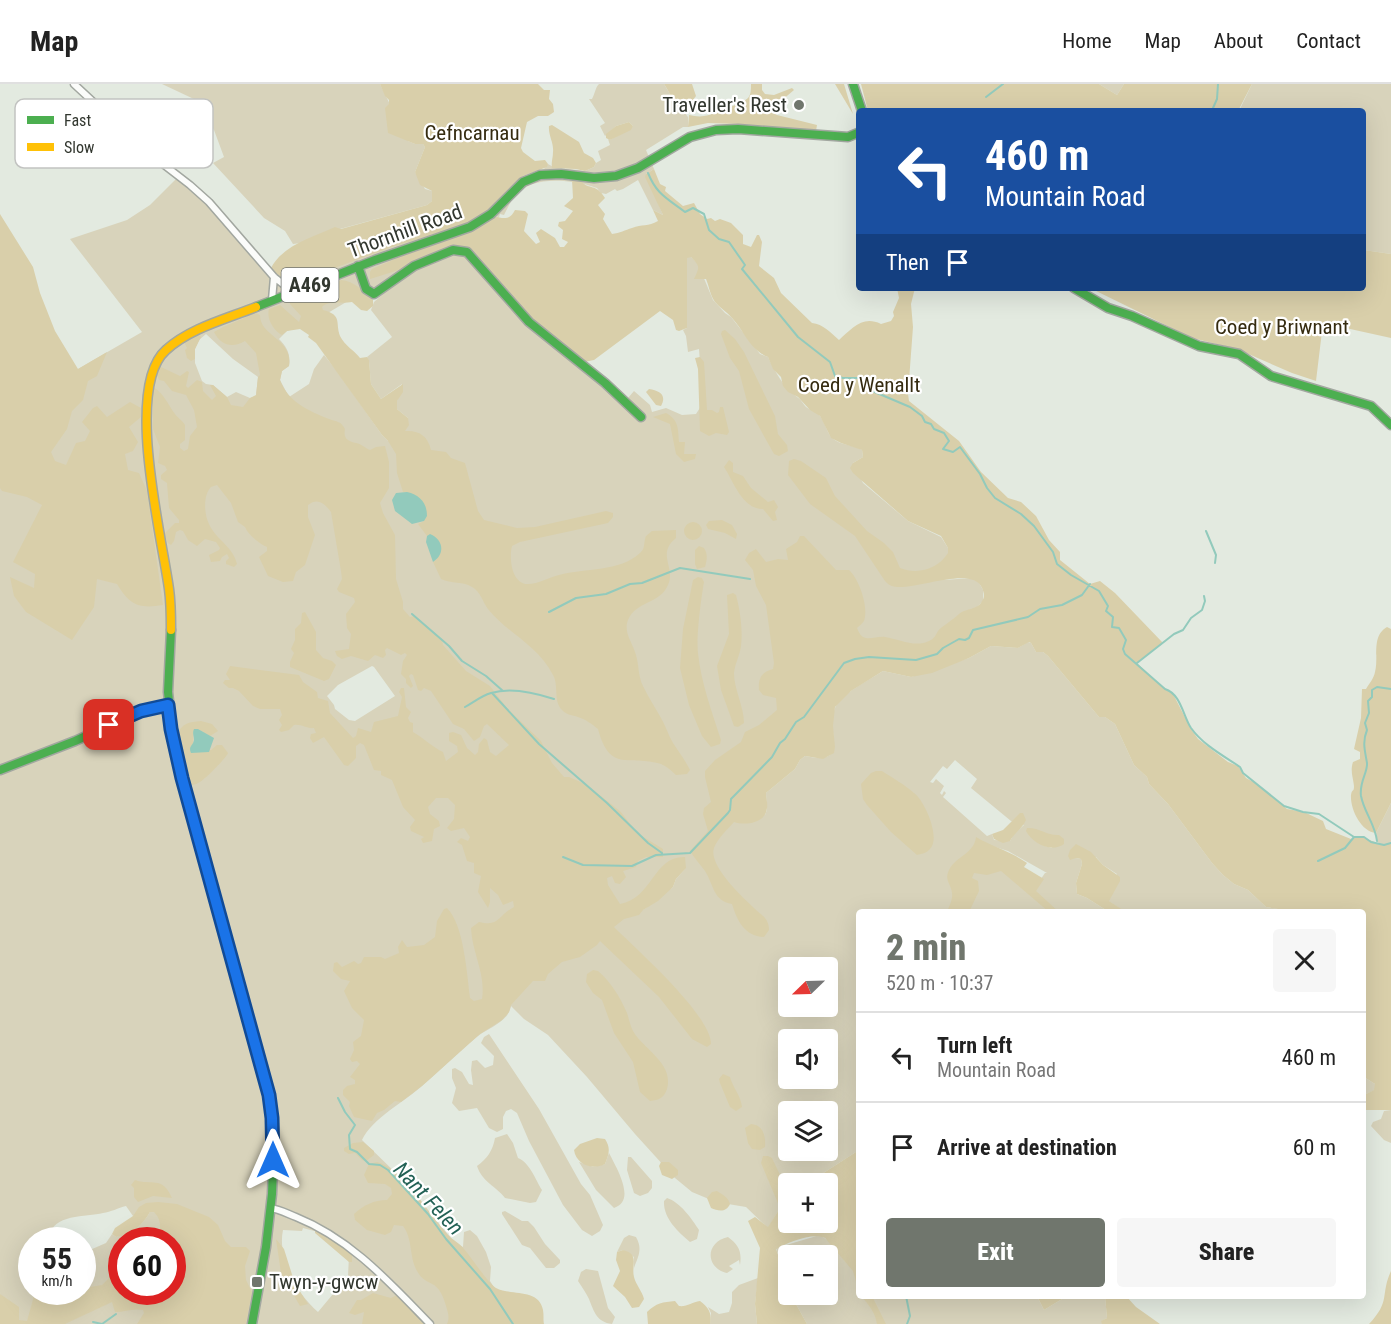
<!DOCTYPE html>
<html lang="en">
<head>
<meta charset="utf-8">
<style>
  :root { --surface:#fff; --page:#f6f6f6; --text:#222; --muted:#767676; --line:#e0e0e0; --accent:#70766d }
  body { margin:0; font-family:"Roboto Condensed",sans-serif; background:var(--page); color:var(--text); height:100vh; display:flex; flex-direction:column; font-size:22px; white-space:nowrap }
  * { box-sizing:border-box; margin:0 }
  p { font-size:20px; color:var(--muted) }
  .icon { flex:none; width:33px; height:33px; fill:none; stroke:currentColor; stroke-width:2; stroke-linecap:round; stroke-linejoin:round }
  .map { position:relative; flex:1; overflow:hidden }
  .details { position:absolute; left:856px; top:825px; width:510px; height:390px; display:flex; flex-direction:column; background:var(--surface); border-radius:6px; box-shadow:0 6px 24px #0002 }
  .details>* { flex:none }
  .hud { position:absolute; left:856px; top:24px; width:510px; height:183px; border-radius:6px; box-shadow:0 6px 24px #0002; background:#1a4fa0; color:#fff; overflow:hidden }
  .needle { width:39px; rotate:247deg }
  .buttons { position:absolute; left:778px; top:873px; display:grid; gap:12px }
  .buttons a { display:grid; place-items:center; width:60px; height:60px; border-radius:6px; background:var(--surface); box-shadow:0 6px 24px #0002; font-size:30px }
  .speed { position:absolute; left:18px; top:1143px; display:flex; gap:12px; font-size:30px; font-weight:700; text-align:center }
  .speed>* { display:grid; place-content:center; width:78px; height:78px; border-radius:50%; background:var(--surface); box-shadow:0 6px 24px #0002; line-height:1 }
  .speed small { font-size:15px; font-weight:400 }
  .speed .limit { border:9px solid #d22; background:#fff; color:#111 }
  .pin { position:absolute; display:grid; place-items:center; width:51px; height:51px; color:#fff; margin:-26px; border-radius:12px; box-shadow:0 3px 9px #0006 }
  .me { position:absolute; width:66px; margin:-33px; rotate:0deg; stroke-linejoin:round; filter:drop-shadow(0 0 4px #0008) }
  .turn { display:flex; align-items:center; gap:21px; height:126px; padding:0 30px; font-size:27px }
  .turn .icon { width:78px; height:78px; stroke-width:2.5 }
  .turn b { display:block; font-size:42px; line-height:51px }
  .then { display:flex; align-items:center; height:57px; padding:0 30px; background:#0003; gap:12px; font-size:22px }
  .round { display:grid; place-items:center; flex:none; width:63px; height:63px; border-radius:6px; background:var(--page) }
  .overview { display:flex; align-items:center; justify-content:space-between; height:102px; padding:0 30px }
  h1 { font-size:36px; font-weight:800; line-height:45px; color:var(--accent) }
  .button { display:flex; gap:12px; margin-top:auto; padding:12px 30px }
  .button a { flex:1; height:69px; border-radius:6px; background:var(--accent); color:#fff; font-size:24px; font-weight:800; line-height:69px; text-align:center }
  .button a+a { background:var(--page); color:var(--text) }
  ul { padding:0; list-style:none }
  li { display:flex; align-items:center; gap:18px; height:90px; padding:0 30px; border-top:2px solid var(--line) }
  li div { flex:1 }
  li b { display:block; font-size:22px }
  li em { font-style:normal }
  header { display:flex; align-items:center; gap:36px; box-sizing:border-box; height:84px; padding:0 30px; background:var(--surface); border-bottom:2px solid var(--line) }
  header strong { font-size:28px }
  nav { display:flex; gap:33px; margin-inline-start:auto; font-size:21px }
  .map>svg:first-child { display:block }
  .green { fill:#d8d3bb; fill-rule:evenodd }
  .forest { fill:#d9cfaa }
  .water { fill:#92cabc }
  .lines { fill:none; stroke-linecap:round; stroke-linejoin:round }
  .stream { stroke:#92cabc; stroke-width:2 }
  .street-casing { stroke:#a2a7a0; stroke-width:9 }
  .fast-casing { stroke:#a2a7a0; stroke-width:11 }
  .slow-casing { stroke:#a2a7a0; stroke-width:11 }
  .street { stroke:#fbfcfa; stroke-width:6 }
  .fast { stroke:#4caf50; stroke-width:8 }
  .slow { stroke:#ffc107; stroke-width:8 }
  .route-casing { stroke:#114b97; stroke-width:15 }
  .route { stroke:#1a73e8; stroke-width:10 }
  .poi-dot { fill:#70766d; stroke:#fff; stroke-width:2 }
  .labels { text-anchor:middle; stroke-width:4.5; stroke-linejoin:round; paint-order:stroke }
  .shield { fill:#fff; stroke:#70736d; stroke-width:1.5 }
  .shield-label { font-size:20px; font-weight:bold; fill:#32372f }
  .poi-label { font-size:21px; fill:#32372f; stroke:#fff; text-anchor:end }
  .park-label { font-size:21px; fill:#352b10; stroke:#fff }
  .street-label { font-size:21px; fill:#32372f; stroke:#fff }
  .water-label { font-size:22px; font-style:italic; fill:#226155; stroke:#fff }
  .key { fill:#fff; stroke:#c2c3c1; stroke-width:1.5 }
  .key-label { font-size:16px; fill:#32372f }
</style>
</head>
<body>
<header>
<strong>Map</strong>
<nav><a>Home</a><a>Map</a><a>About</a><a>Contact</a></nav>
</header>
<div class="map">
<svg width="1391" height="1240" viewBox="0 0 1391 1240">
  <rect width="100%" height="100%" fill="#e3eae0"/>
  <path class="green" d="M 162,0 L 380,0 L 408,57 L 415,60 L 423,60 L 425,63 L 415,88 L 425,105 L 432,107 L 432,117 L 427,121 L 318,151 L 301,159 L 293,160 L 285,147 L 264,134 L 213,79 L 224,73 L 214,46 L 196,16 Z
    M 599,0 L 664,0 L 681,29 L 684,28 L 688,33 L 688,43 L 683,43 L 646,66 L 654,85 L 646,90 L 663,131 L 653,126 L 638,96 L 623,105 L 617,107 L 615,105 L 606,110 L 601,109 L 597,104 L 572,96 L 572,98 C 552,95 526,96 513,114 C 510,119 507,125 504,131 L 500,130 L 499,133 L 494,132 L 470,139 L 523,92 L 544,85 L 548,80 C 558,87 573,84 585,87 L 594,83 L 596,79 L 601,76 L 598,67 L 610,61 L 608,55 L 610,56 L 633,42 L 629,38 L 616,42 L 605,52 L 600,42 L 605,39 L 589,15 L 592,15 C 595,10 595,4 599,0 Z
    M 1099,0 L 1124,0 L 1117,11 Z
    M 1252,0 L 1391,0 L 1391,170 L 1364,166 L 1364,27 L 1239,27 Z
    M 176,95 C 210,116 239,159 266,190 L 301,170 L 409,127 L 434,155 L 390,188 L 403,184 L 380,203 L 358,211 L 311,239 L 287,247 L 279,255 C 287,263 291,271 289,282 L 282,287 L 280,296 L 289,313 L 309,300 L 314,285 L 324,271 L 337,287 L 382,351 L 388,357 L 408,334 L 397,325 L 397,317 L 402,300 L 381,315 L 371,300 L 369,277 L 367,273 L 392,253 L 371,226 L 374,218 L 391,203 L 421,182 L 454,170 L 465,172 L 579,279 L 586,278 L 628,314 L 634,307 L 650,321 L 652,328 L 666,324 L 682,331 L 696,330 L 703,319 L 699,265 L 688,268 L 686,252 L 683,246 L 687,244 L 687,173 L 691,173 L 698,180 L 713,216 L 725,229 L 731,233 L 760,270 L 768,273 C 776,289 783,303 797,313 C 801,315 803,320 806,323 C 810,326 815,327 818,330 C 825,336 826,348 832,354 C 841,362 853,360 862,366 L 863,373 L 853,379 L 863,399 L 908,437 L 941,453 L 948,464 L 949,469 L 942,478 L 943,496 L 973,494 L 978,497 L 983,506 L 983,517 L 977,523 L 969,554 L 869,573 L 749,699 L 765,731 L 767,726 L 766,709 L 795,685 L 800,676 L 805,672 C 852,682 825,649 835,624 C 840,610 870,596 883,587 L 911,593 L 969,574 L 991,562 L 1018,564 L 1028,558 L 1031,559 L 1036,568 L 1043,568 L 1048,572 L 1099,633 L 1105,633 L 1115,640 L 1134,681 L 1147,693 L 1149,700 L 1168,720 L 1212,779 L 1223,791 L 1234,800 L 1248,806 L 1266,823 L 1279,825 L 1284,828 L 1125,828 L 1104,814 L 1117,790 L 1103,781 L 1096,773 L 1076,774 L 1081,775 L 1082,780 L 1076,799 L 1077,810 L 1087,814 L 1109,828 L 860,828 L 859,1066 L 808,1099 L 789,1100 L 789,1115 L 783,1119 L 768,1144 L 746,1123 L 716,1118 L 692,1108 L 675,1094 L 635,1050 L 587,993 L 548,951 L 524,935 L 511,922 C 508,938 490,943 478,952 C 459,967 442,985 423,1001 C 406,1017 372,1034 362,1056 L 401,1094 L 455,1159 L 463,1163 L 464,1148 L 470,1146 L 477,1152 L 486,1168 L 491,1183 L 490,1197 L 517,1240 L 0,1240 L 0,369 L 78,285 L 142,248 L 70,155 L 127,136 L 150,121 ZM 206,250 L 233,275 L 258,293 L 256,312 L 250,314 L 236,308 L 227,313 L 213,301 L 206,300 L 202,297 L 195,279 L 195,265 L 199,256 ZM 372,582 L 374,583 L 395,612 L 355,637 L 349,636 L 335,625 L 334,621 L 327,612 L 338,601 ZM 955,676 L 977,695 L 971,704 L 1011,737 L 1024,741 L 1014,750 L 1010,757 L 994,756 L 992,750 L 987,752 L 943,713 L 946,709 L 944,707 L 942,711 L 940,709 L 944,702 L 936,695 L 933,699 L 930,698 L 943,682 L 947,685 ZM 1034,745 L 1051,752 L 1059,751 L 1052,764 L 1045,762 ZM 976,754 L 989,761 L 1008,767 L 1047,789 L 1045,789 L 1034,805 ZM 686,784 L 676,795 L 673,803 L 643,826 ZM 789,884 L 828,884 L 828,922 L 789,922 ZM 789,956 L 828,956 L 828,994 L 789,994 ZM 789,1028 L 828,1028 L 828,1066 L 789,1066 ZM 126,1122 L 133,1132 L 155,1122 L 154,1127 L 150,1128 C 142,1142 131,1149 116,1153 L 112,1150 L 106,1159 L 83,1169 L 82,1208 L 32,1208 L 32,1156 L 51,1156 C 47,1130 86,1133 103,1129 C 111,1128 118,1124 126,1122 ZM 303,1144 L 318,1148 L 349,1172 L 348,1192 L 318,1228 C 297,1210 277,1174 283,1146 L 302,1147 ZM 122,1156 L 172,1156 L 172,1208 L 122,1208 Z
    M 1391,719 L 1391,759 L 1384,761 L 1377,758 L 1376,749 Z
    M 489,950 L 539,1025 L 581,1100 L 590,1111 L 603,1141 L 600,1147 L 592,1152 L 582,1146 L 563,1121 L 529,1057 L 517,1029 L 511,1025 L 506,1027 L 503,1033 L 503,1045 L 497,1048 L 489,1044 L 477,1024 L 459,1027 L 452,1019 L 456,1004 L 452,994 L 452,985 L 455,984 L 462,988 L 469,1000 L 473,1001 L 471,986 L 472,977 L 477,976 L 485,984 L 493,981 L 494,972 L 481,959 L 484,953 Z
    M 1364,993 L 1375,1000 L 1375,1006 L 1364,1011 Z
    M 1391,1026 L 1391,1059 L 1384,1056 L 1371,1042 L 1373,1038 L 1381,1035 L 1384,1027 Z
    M 507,1050 L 513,1059 L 518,1074 C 530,1079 535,1095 542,1106 L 536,1118 L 530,1119 L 505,1114 C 496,1102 482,1098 477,1082 C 487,1075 493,1066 495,1054 Z
    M 609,1069 C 616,1083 637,1117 614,1124 L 596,1106 L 579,1078 L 593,1083 L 605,1080 Z
    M 628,1073 L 631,1073 L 652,1097 L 652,1104 L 648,1109 L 640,1112 L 634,1109 L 627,1086 Z
    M 667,1114 C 680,1118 692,1135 699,1146 L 697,1155 L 690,1158 C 678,1148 663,1134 664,1117 Z
    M 505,1127 L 522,1137 L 528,1137 L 534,1143 L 545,1160 L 560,1176 L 560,1179 L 554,1184 L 546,1184 L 530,1164 L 522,1161 L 502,1130 L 502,1128 Z
    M 629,1151 L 636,1153 C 643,1165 638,1173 634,1184 L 634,1173 L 623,1166 L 617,1168 L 624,1154 Z
    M 820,1151 L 830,1158 L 845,1177 L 859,1185 L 860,1212 L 1037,1212 L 1044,1226 L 1067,1212 L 1105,1212 L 1107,1234 L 1102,1237 L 1102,1240 L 807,1240 L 791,1211 L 828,1210 L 828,1172 L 789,1172 L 789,1207 L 784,1196 L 781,1179 L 776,1164 Z
    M 728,1153 C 739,1161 742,1168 740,1181 L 739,1176 L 729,1182 L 733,1185 L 727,1189 C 705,1184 705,1158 728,1153 Z
    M 586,1185 L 598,1187 L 608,1224 L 615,1233 L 612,1240 C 597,1238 594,1228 589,1215 C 586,1209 582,1203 578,1197 L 581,1188 Z
    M 758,1194 L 755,1220 L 757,1240 L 710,1240 L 711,1229 L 708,1223 L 719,1230 L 729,1228 L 732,1219 L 732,1208 L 739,1201 Z"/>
  <path class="forest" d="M 380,0 L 538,0 L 544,6 L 550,6 L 549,15 L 553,20 L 554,28 L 548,32 L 538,32 L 527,38 L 521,64 L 523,68 L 535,77 L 545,76 L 548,80 L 547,83 L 523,92 L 488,126 L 470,139 L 392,163 L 293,199 L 272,187 L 271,184 C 283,161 313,153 335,143 L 341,145 L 427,121 L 432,117 L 432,107 L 420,101 L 415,88 L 425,63 L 423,60 L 415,60 L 388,49 L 385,24 L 389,20 L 389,16 L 385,12 Z
    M 664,0 L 692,0 L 696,12 L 684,28 L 681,29 C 675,21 670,9 664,0 Z
    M 751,0 L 762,0 L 762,6 L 765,10 L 774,11 L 792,4 L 794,6 L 781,17 L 769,21 L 769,24 L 777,31 L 817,41 L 816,47 L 738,40 L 708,39 L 688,43 L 689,31 C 694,32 699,33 704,32 C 709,32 745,18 748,14 C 751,11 751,5 751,0 Z
    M 835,0 L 844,0 L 853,30 Z
    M 861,0 L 1099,0 L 1117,11 L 1124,0 L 1252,0 L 1238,27 L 868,27 Z
    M 629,38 L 633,42 L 631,46 L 610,56 L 606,54 L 606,50 L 616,42 Z
    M 552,41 L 579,58 L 584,69 L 593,74 L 596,79 L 594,83 L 585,87 L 576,85 L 552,84 C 551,78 553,74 553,68 C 554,59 548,51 549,42 Z
    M 654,85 L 660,100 L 666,103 L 665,107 L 683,122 L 694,119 L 700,130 L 707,135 L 711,134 L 715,137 L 720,135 L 731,139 L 743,151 L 743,160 L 751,163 L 757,151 L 759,151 L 762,158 L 759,182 L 774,194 L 781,209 L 812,239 C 823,240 831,249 839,256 C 852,245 862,231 881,240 L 891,237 L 894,232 L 893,228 L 899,214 L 897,204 L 915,204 L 911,220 L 913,243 L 908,310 L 909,317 L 959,357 L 981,388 L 1008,414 L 1021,418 L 1036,432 L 1049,456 L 1060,468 L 1060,476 L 1090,500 L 1100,497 L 1115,509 L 1163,559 L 1137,579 C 1147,588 1161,604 1172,608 L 1191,645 L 1198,655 L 1228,678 L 1238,682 L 1246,694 L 1257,700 L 1287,725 L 1304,728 L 1323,737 L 1326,745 L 1351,755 C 1365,748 1377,765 1391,759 L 1391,1026 L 1364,1026 L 1364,1011 L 1374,1006 L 1375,1000 L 1364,993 L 1364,828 L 1284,828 L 1278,825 L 1266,823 L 1248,806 L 1234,800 L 1223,791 L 1212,779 L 1168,720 L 1149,700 L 1147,693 L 1134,681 L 1115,640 L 1105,633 L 1099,633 L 1048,572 L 1043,568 L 1036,568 L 1031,559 L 1029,558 L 1018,564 L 991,562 L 969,574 L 932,589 L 911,593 L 883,587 L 851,607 L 835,623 L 833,642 L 835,663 L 834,669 L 823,675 L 805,672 L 800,676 L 795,685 L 766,709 C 766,714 768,720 767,724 C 766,739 745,742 734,738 C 727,746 718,754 714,764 C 708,781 742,813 754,824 C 761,831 769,834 769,846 L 764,853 C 744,852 737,836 732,820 C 713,817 714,801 705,787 C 700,780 694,774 690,767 L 708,747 L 703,730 L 704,724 L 711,718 L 705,693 L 705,687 L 715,676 L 741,658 L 745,648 L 759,641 L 777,626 L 776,614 L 763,611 L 759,606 C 758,595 761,588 773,585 L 774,579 L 766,521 L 756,502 L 753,486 L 745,476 L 749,469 L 756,465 L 766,478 L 778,475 L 788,476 L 786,465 L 797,458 L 800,452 L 804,452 L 836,486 L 849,486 C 859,495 869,523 864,537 C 862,540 859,542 857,544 C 859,549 861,553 866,554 C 872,555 879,552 885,553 C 899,555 915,564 929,557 C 935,554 935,552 938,547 C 941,543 954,535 959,530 C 966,524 978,526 982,517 C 985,514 984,508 982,504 C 972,480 910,509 892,502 C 890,502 886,498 885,497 L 855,452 L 810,420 L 788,391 L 789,377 L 794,375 L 801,377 L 826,394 L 835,412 L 867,447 L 884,459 L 893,468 L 900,484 C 918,491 938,485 948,469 L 948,464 L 941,452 L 908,437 L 853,389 L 850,384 L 853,379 L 863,373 L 862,366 L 841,359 L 831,354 L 820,332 L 810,326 L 798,313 L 788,308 L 783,302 L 781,293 L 773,285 L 768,273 C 749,265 745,248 732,234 C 727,228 720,224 715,218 C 710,211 709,202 706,195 L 694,195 C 700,182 700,183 691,173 L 687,174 L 687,244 L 679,247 L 676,246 L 673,236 L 660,227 L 594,276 L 579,279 L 555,260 L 463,166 L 370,195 L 370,188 L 372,185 L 494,132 C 504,135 510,136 515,126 L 525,127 L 528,130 L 524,147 L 536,160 L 540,158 L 536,149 L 541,145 L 555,154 L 560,163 L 564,163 L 568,158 L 562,155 L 563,146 L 558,142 L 559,138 L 565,137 L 573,127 L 564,122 L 573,114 L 572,96 L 582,98 C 589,106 596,99 605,114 L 598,121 L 605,130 L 603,135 L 612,150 C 620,149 625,146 632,144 C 642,140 648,143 658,137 L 653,126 L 663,131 L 645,93 L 646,90 Z
    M 0,130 L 33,183 L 40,209 L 55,247 L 78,285 L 107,268 L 97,292 L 88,297 L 83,316 L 72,327 L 67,345 L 51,368 L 55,377 L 66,381 L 76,359 L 85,357 L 90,347 L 82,338 L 93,324 L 97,322 L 107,333 L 130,318 L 141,324 L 141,333 L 129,343 L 138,358 L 133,367 L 125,370 L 128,386 L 139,389 L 147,407 L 163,521 C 138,525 130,521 117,500 L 97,495 L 94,523 L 72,556 L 26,528 L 14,512 L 10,493 L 34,504 L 35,490 L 13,478 L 42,421 L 27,413 L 2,407 L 0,404 Z
    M 1364,166 L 1391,170 L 1391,254 L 1323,239 L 1316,297 L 1292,289 L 1237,265 L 1192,254 L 1090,204 L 1364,204 Z
    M 341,196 C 354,197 364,207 373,216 L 373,222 L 367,227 L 361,226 L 352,218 C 342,220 329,216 322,223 L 323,226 C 343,231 335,239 340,252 C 345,262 355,267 360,274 L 367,273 L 369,276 L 371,300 L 381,315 L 403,300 L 403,308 L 397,317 L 397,325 L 408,334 L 409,341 L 405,347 C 419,346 428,352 431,366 L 446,368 L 451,374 L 465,379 L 478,427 L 484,436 L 517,444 L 535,443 L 606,427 L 613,429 L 613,433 L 608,439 L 520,458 L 512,462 C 509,473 511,500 528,500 C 538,500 550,493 559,491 C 585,484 620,488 640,469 C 646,464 643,459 646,452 L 652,447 L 676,446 L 676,454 C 656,470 676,483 668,501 C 660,520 636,517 628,536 C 623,549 633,559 636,571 C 639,581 638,592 643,602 C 648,613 655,623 661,634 C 666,642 668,651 673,659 C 679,668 685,676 690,686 L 687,690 L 676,691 C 672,687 666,682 661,680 C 629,670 610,690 598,645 C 592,640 585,635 578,633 C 572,631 567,631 562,626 C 553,617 559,601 553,591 C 537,560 508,550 488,525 C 482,517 481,508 472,503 C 464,497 451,500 441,495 L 433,478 L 437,475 L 430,451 L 427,452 L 418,440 L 424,437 L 407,408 L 403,408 L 397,389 L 396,370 L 388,357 L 382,351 L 316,259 L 308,253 L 309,251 L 300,245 L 287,247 L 282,251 C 274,247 266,235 269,225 L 280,221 L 299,238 L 301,232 L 290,220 L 290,216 L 312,207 L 319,208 L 328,205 Z
    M 256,229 L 260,231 C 260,253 293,254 289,282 L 282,287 L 280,296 C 288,318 309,327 329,335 C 337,338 341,337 345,345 C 343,355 348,357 356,359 C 362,360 365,364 370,366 L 376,363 L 385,362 L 389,378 L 389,404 L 380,419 L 383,429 L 395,451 L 396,495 L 403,518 L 403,525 L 410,533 L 415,532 L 442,555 L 443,561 L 466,587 L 490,602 L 507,624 L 541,657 L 552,679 L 564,693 L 569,693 L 587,701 L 621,728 L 637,749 L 663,765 L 663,773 L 646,773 L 638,777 L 636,783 L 623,787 L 626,793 L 620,800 L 615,799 L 612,792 L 607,794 L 608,801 L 620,820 C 653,814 653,772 685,773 L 686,784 L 676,795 L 673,803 L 658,817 L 643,826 L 639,831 L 624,835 L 614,843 C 636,865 711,931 711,960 L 707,963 L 692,955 L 659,913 L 600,857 L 597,861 L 580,873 L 562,878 L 548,890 L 545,897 L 533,897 L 511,921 L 509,928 L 502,936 L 480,950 L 422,1002 L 401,1018 L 395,1017 L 384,1026 L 377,1029 L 372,1037 L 354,1033 L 349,1022 L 350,1018 L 343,1011 L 343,1006 L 347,1002 L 355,1000 L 355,996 L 350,993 L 360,980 L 357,977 L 352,978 L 350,975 L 354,966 L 353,958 L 361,952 L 364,936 L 352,924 L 344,907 L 350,897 L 341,895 L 333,887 L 334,879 L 337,878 L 342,883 L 354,877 L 358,880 L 361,879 L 364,873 L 381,873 L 385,875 L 399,869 L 398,863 L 402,856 L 407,863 L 424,861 L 435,853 L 437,837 L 444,825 L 447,824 C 464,841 467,890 470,914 L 474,917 L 482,915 C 486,890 472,869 471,844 L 479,838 C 500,843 497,832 514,823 L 513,817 L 503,821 L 498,811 L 490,804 L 490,818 L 488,824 L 478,808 L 481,792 L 474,789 L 474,779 L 467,777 L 462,761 L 457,758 L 461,754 L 468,757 L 470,753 L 464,744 L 451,747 L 447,744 L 454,735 L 455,721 L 448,714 L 436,714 L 428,723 L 430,730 L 439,737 L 440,742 L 434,745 L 432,757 L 423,759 L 421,755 L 424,753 L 411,747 L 410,743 L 415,736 L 403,723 L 392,696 L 381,691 L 381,687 L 374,686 L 364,661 L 360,659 L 356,662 L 356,674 L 348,682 L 344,681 L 324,653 L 313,659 L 310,654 L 311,650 L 316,649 L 314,644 C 307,645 302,640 294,641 L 289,646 L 281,648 L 279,646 L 282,641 L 279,636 L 282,631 L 280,625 L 260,625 L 253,622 L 239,607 L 233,604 L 229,604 L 223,599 L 225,596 L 230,596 L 226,590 L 230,582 L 299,591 L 303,598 L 317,608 L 318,614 L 328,617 L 330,629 L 353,654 L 356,652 L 358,644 L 371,648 L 374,638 L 398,632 L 402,613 L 399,608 L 401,604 L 404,604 L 406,623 L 411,628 L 408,634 L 410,638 L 413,639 L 413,648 C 424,654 432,663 443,668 L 446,677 L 458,668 L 457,662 L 449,657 L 449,649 L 453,648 L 461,651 L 467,664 L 475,671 L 478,668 L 479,660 L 484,654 L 487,656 L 490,668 L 496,672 L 509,661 L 487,640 L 484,642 L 480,653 L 474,657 L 464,645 L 453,640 L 431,607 L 424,604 L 421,607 L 418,606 L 413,591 L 411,590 L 409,592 L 413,602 L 411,604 L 406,599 L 406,595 L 401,590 L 403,577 L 407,571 L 405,569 L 401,571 L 387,564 L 385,566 L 386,571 L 383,574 L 375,571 L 368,577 L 351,572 L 342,575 L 337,572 L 335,567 L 349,565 L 351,550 L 347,544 L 346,530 L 355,518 L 354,514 L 339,508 L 337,505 L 342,495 L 341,487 L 331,428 C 325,420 318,413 308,421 L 308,433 L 315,451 L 305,481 L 296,488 L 293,497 L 283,498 L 268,492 L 259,473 L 267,467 L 267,463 C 259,459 248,451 245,443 L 238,438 L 231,419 L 217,401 L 211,403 C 203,411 204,430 209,440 C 216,456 233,462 237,480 L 234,483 L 226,480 L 226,477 L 229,474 L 227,470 L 222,473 L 220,477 L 211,478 L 209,471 L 219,466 L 220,464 L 216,458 L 205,455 L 197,462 L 188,456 L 183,447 L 180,446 L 176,448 L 174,457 L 171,461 L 168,459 L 164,450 L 175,439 L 179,439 L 179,436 L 169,424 L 167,399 L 161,395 L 161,391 L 167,386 L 165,382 L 158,379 L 160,363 L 153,345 L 153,303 C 164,309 168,321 175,330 C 178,334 182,336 185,341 L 185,356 L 180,360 L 180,364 L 184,367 L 188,365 L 190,352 L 197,343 L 194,326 L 186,311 L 172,307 L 164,297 L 159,296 L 156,289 L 158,284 L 161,283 L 180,292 L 187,287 L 189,288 L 186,302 L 188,304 L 197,296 L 202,298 L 203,307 L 212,316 L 216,312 L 210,301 L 213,301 L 227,313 L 231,321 L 243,323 L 250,314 L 256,311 L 258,293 L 260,291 L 256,269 L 245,257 C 233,264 221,262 214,248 L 223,243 Z
    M 725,246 L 735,255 L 744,268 L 775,332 L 778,350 L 787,361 L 788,367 L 779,372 L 774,370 L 749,325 L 739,287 L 730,274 L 721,250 L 722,247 Z
    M 199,251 L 201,253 L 195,265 L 195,275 L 191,277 L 187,274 L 185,266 L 187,264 L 184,258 Z
    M 700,273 L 704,278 L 707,326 L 712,326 L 717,329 L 719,328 L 720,323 L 723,323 L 729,348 L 727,351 L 716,349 L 709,352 L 700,347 L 698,285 L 695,274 Z
    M 649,305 C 660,307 667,311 661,322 L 656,321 L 646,308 Z
    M 666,329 C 679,336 678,345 679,358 L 685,358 L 684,370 L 696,370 L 695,375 L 684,378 L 676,370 L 670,340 L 653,333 Z
    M 729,376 L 733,379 L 733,388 L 743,392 L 751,404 L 768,418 L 774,416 L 778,423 L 775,428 L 777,436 L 773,437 L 763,425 C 742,425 734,398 724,383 Z
    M 722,436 L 732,441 L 737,450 L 736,455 L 725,449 L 708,445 L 706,441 L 709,437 Z
    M684 447a9 9 0 1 1 18 0a9 9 0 1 1-18 0Z
    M 699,462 L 704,464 C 708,470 707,476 705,483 L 697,485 L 695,480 L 695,466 Z
    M 698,493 L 702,494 L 704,498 C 701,515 696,553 698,569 C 701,599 712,628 721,656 L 720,660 L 711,663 L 702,652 L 689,621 L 680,584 L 683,545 L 693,496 Z
    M 733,509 L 736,511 C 740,526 743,545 741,562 C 740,571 735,579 734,589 C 734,606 744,622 744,639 L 738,643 L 734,642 L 721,606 L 717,582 L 729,550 L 727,511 Z
    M 305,528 L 316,548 L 316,566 L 323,574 L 332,577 L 336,581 L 329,595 L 324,597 L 290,583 L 290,578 L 294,569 L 291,565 L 295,556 L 295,545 L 301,539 L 302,529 Z
    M 1387,543 L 1391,545 L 1391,719 L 1376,749 C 1361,748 1350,725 1351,711 C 1352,704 1354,709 1354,702 C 1353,693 1350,687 1353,678 L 1360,675 L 1360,668 L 1354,665 L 1361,634 L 1362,605 L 1366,605 C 1369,600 1374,594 1375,588 C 1379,573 1371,552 1387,543 Z
    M 201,637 L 212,640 L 218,647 L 210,652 L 198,645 L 193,648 L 193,659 L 197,668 L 211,666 L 217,661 L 222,661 L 228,669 C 227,673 203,698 198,699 C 194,701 193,701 188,701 L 177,651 C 182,639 189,638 201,637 Z
    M 876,687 L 882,687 C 893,694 905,701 914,709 C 925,717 941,754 930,765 C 927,769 921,770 917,771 L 891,748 L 867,721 L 863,715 L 861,700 L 871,689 Z
    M 1020,729 L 1023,729 L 1026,736 C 1023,744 1014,749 1010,757 L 1003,759 L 994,755 L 992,750 L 1003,746 Z
    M 1027,744 C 1038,743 1048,752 1059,751 L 1064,755 L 1064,760 C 1051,769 1033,760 1026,747 Z
    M 976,753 C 993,763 1010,767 1027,779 L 1024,783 L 1044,795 L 1036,807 L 1059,828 L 1049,828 L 1001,787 L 987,791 L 974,789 L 972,794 L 978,797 L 979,807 L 969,828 L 947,828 C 949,822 953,816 952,809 C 951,799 944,797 949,786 C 956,772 974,770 976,753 Z
    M 1076,760 L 1091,768 L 1103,781 L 1120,793 L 1120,797 L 1109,817 L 1126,828 L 1109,828 L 1087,814 L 1077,810 L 1076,799 L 1082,780 L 1081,775 L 1076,774 L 1070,776 L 1068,772 L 1070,766 Z
    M 593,886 L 598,887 C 611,898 620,913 627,929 C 629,935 630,941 633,947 C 644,966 674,979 667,1005 C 664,1014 659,1016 650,1017 L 640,1008 L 633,978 L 614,949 L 602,916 L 593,909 L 586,898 L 587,890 Z
    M 723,990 L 730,993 C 733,1004 741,1012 742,1023 L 736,1027 L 730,1023 L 720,999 L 719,995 Z
    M 751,1040 C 763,1041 766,1052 765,1063 L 760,1066 L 752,1065 L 748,1059 L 745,1044 Z
    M 597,1054 L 605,1055 C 611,1064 609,1070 605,1080 C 592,1087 576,1080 574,1066 L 580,1060 Z
    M 363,1058 L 374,1067 L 374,1071 L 366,1077 L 362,1076 L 355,1069 L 349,1070 L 344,1067 L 344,1064 L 353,1059 Z
    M 859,1066 L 859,1208 L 853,1187 L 825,1154 C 813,1148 787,1159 776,1165 L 781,1179 L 784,1196 L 789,1210 L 791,1211 L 807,1240 L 757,1240 L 755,1220 L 760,1164 L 748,1137 L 755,1133 L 768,1143 L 780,1124 L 761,1079 L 763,1072 L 768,1072 L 772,1074 L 789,1110 L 789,1138 L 828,1138 L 828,1100 L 808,1099 Z
    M 377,1078 C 402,1084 429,1130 447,1150 C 452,1156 460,1159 464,1165 C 472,1174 487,1198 496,1204 C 511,1212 539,1204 543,1226 C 544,1231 543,1236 544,1240 L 447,1240 C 450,1233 448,1229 446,1222 C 438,1192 427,1205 417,1187 C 409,1173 413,1155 403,1142 L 394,1141 L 391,1148 L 385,1151 L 367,1146 L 355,1136 L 354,1130 C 364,1121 374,1116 387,1116 L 392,1110 L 391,1104 L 385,1100 L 368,1099 L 364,1091 L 369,1080 Z
    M 661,1078 L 669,1078 L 678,1086 L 678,1091 L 672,1095 L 662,1091 L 659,1082 Z
    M 135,1096 C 151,1102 162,1091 172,1114 L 153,1112 L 138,1118 L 134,1113 L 134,1104 L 131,1101 Z
    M 717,1107 C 723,1111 728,1113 730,1120 C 726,1129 718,1127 711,1124 L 707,1114 L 712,1108 Z
    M 158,1118 L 177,1120 L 209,1133 L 218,1141 L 225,1157 L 231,1163 L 246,1163 L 250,1167 L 245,1182 L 246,1196 L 252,1208 L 246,1240 L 137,1240 L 144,1229 L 143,1226 C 133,1224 125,1228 115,1228 L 112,1218 L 65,1240 L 0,1240 L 0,1210 L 19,1223 L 19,1236 L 27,1237 L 34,1212 L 37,1209 L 41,1210 L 43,1215 L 49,1218 C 56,1214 75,1208 82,1208 L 84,1204 L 102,1201 L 121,1182 L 122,1208 L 172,1208 L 172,1156 L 160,1156 C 159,1145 163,1137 154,1128 L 150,1128 C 143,1141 131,1151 116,1153 L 112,1150 L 115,1144 L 133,1132 L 139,1123 L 146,1119 Z
    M 319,1146 L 333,1154 L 352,1170 L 352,1178 L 349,1178 L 315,1149 L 315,1147 Z
    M 276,1155 L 284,1165 L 295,1200 L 308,1220 L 300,1222 L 281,1189 Z
    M 623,1166 C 640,1170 631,1181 634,1193 C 636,1201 642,1207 644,1215 L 639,1223 L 632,1224 L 625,1213 L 613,1202 L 620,1187 L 616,1176 L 617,1168 Z
    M 1391,1187 L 1391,1240 L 1369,1240 C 1391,1217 1380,1211 1391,1187 Z
    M 373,1209 L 391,1214 L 397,1211 L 425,1240 L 362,1240 L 364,1228 L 355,1231 L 349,1229 L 357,1216 L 361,1216 Z
    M 861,1212 L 872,1212 L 886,1240 L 877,1240 C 875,1228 869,1221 861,1212 Z
    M 1037,1212 L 1067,1212 L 1044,1226 Z
    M 1105,1212 L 1126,1212 L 1136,1223 L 1160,1240 L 1102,1240 L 1101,1237 L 1107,1234 Z
    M 675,1217 L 679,1222 C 687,1223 692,1218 700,1217 C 709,1224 712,1229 710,1240 L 648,1240 L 647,1228 C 656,1219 663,1218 675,1217 Z"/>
  <path class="water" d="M 407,408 C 420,411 427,419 427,432 L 424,437 L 412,440 L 395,427 L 392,416 L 396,409 Z
    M 430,450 C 444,456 445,470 433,478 L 426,458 L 427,452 Z
    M 194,645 L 198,645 L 214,654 L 209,668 L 191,669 C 188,662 193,662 194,656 C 194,652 192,649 194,645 Z"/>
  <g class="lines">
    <path class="stream" d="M 986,13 L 1003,0
      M 1213,24 L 1217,15 L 1218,0
      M 648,89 C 657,111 667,114 685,128 L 693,124 L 704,130 L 709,146 L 719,155 L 729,158 L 745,181 L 742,185 L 798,253 L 830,278 L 835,292 L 843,294 L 859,294 L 870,306 L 910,323 L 922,332 L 925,338 L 931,340 L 934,345 L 944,349 L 949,357 L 943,365 L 953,368 L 960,363 L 980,390 L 987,404 L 995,414 L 1021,430 L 1034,442 L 1053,468 L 1057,480 L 1071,491 L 1099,507 L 1108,522 L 1106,527 L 1113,533 L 1112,543 L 1119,544 L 1126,556 L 1123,565 L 1125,570 L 1165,605 C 1181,610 1183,632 1191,644 C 1203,661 1224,672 1240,683 L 1243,689 L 1284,722 L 1303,728 L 1319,730 L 1354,753 L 1364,753 L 1371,758 L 1384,761 L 1391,759
      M 1206,447 L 1216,471 L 1215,479
      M 549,528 L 576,514 L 606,510 L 630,500 L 642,499 L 680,484 L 750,495
      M 412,530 L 449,562 L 462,577 L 486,592 L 503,607
      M 1137,579 L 1174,550 L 1183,546 L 1191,534 L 1202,526 L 1205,517 L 1204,512
      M 492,609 L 539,660 L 607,719 L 648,759 L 662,769
      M 465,623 C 474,618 481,612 491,609 C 510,603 536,609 554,615
      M 1377,757 C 1375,740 1364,728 1361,712 C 1359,698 1368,688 1367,679 C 1365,667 1362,658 1367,646 L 1365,639 L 1369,629 L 1368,617 L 1372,613 L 1372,606 L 1377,603 L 1391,605
      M 563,773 L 583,781 L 632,782 L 656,771 L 690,769 L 728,729 L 730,726 L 731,715 L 772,673 L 780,659 L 785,655 L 796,638 L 804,633 L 844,579 L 855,575 L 869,573 L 916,576 L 937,570 L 943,564 L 959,555 L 965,556 L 969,554 L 973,546 L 1028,533 L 1040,525 L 1062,521 L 1082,511 L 1090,500
      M 1318,777 L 1345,764 L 1354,753
      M 338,1014 L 345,1028 L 355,1041 L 349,1051 L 350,1065 L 357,1068 L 369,1080 L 380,1081 L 388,1086 L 428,1130 L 446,1155 L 490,1205 L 513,1240
      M 906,1212 L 910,1232 L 907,1240
      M 93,1238 L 102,1240
      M 102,1240 L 116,1230"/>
    <defs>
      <path id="street" d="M 74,0 L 146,67 L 190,101 L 209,118 L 274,193 L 293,208
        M 272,216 L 274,193
        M 270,1124 C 279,1125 288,1130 296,1133 C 351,1155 390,1199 430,1240"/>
      <path id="fast" d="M 853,0 L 862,27
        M 358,182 L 366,205 L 374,210 L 414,182 L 453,166 L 467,168 L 529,238 L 605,299 L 641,333
        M 1074,204 L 1108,224 L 1132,232 L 1199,262 L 1239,270 L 1271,292 L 1371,322 L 1391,341
        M 256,223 L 375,176 L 470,143 L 491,130 L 523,98 L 540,91 L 561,90 L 594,94 L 616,92 L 638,84 L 690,53 L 716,46 L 738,45 L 848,53 L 860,48
        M 171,546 L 168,608 L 173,653 L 198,755 L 264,991 L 272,1032 L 274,1058 L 272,1110 L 266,1163 L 252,1240
        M 0,686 L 75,657 L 141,627 L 168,621"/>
      <path id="slow" d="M 171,546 C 171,532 171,519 169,505 C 162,453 124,303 166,266 C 190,244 226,235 256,223"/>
    </defs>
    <use href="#street" class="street-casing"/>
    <use href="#fast" class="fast-casing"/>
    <use href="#slow" class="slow-casing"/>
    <use href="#street" class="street"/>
    <use href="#fast" class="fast"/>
    <use href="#slow" class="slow"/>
  </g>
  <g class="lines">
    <defs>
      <path id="route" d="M 109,641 L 141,627 L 168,621 L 171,645 L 182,694 L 269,1011 L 272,1034 L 273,1076"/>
    </defs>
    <use href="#route" class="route-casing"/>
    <use href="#route" class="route"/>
  </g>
  <g class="poi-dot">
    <circle cx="799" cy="21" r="6"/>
    <rect x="251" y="1192" width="12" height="12" rx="3"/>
  </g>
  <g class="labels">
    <rect class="shield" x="281.5" y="184" width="57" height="34" rx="4.5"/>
    <g class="shield-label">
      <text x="310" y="208">A469</text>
    </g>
    <g class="poi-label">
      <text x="787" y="28">Traveller's Rest</text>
      <text x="269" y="1205" text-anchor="start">Twyn-y-gwcw</text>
    </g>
    <g class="park-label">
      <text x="472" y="56">Cefncarnau</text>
      <text x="1282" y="250">Coed y Briwnant</text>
      <text x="859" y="308">Coed y Wenallt</text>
    </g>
    <g class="street-label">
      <text transform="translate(405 147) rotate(-20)" y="7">Thornhill Road</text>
    </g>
    <g class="water-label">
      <text transform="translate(429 1114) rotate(47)" y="8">Nant Felen</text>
    </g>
  </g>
  <rect x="15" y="15" width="198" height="69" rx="9" class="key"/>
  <rect x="27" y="32" width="27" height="8" fill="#4caf50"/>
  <rect x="27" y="59" width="27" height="8" fill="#ffc107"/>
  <g class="key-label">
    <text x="64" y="42">Fast</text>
    <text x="64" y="69">Slow</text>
  </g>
</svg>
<div class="buttons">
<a><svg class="needle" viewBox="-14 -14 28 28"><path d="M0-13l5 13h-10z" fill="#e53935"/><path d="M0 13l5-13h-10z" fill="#767676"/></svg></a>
<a><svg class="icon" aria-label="sound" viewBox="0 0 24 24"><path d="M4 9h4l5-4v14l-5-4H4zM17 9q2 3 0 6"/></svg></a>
<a><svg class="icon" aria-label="layers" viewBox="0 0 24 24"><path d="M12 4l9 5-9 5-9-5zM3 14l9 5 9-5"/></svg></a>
<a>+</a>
<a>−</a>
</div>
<div class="speed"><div>55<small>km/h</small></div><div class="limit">60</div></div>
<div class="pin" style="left:109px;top:641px;background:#d93025"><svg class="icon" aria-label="arrive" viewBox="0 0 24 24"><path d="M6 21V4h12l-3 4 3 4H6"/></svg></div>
<svg class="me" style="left:273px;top:1076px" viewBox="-20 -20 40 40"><path d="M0-17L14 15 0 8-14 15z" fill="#1a73e8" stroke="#fff" stroke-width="4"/></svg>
<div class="hud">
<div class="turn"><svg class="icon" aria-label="left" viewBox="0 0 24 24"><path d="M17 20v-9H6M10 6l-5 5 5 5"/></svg><div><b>460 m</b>Mountain Road</div></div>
<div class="then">Then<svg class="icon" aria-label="arrive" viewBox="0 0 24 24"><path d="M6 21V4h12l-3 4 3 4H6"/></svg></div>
</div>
<section class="details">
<div class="overview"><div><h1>2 min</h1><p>520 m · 10:37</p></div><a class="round"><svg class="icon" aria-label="close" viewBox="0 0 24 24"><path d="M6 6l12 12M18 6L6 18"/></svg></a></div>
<ul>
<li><svg class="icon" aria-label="left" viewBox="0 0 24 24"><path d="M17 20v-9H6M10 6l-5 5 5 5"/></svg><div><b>Turn left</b><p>Mountain Road</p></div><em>460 m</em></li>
<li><svg class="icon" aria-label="arrive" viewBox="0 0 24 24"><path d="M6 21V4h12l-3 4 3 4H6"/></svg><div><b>Arrive at destination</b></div><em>60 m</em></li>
</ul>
<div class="button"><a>Exit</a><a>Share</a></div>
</section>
</div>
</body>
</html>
